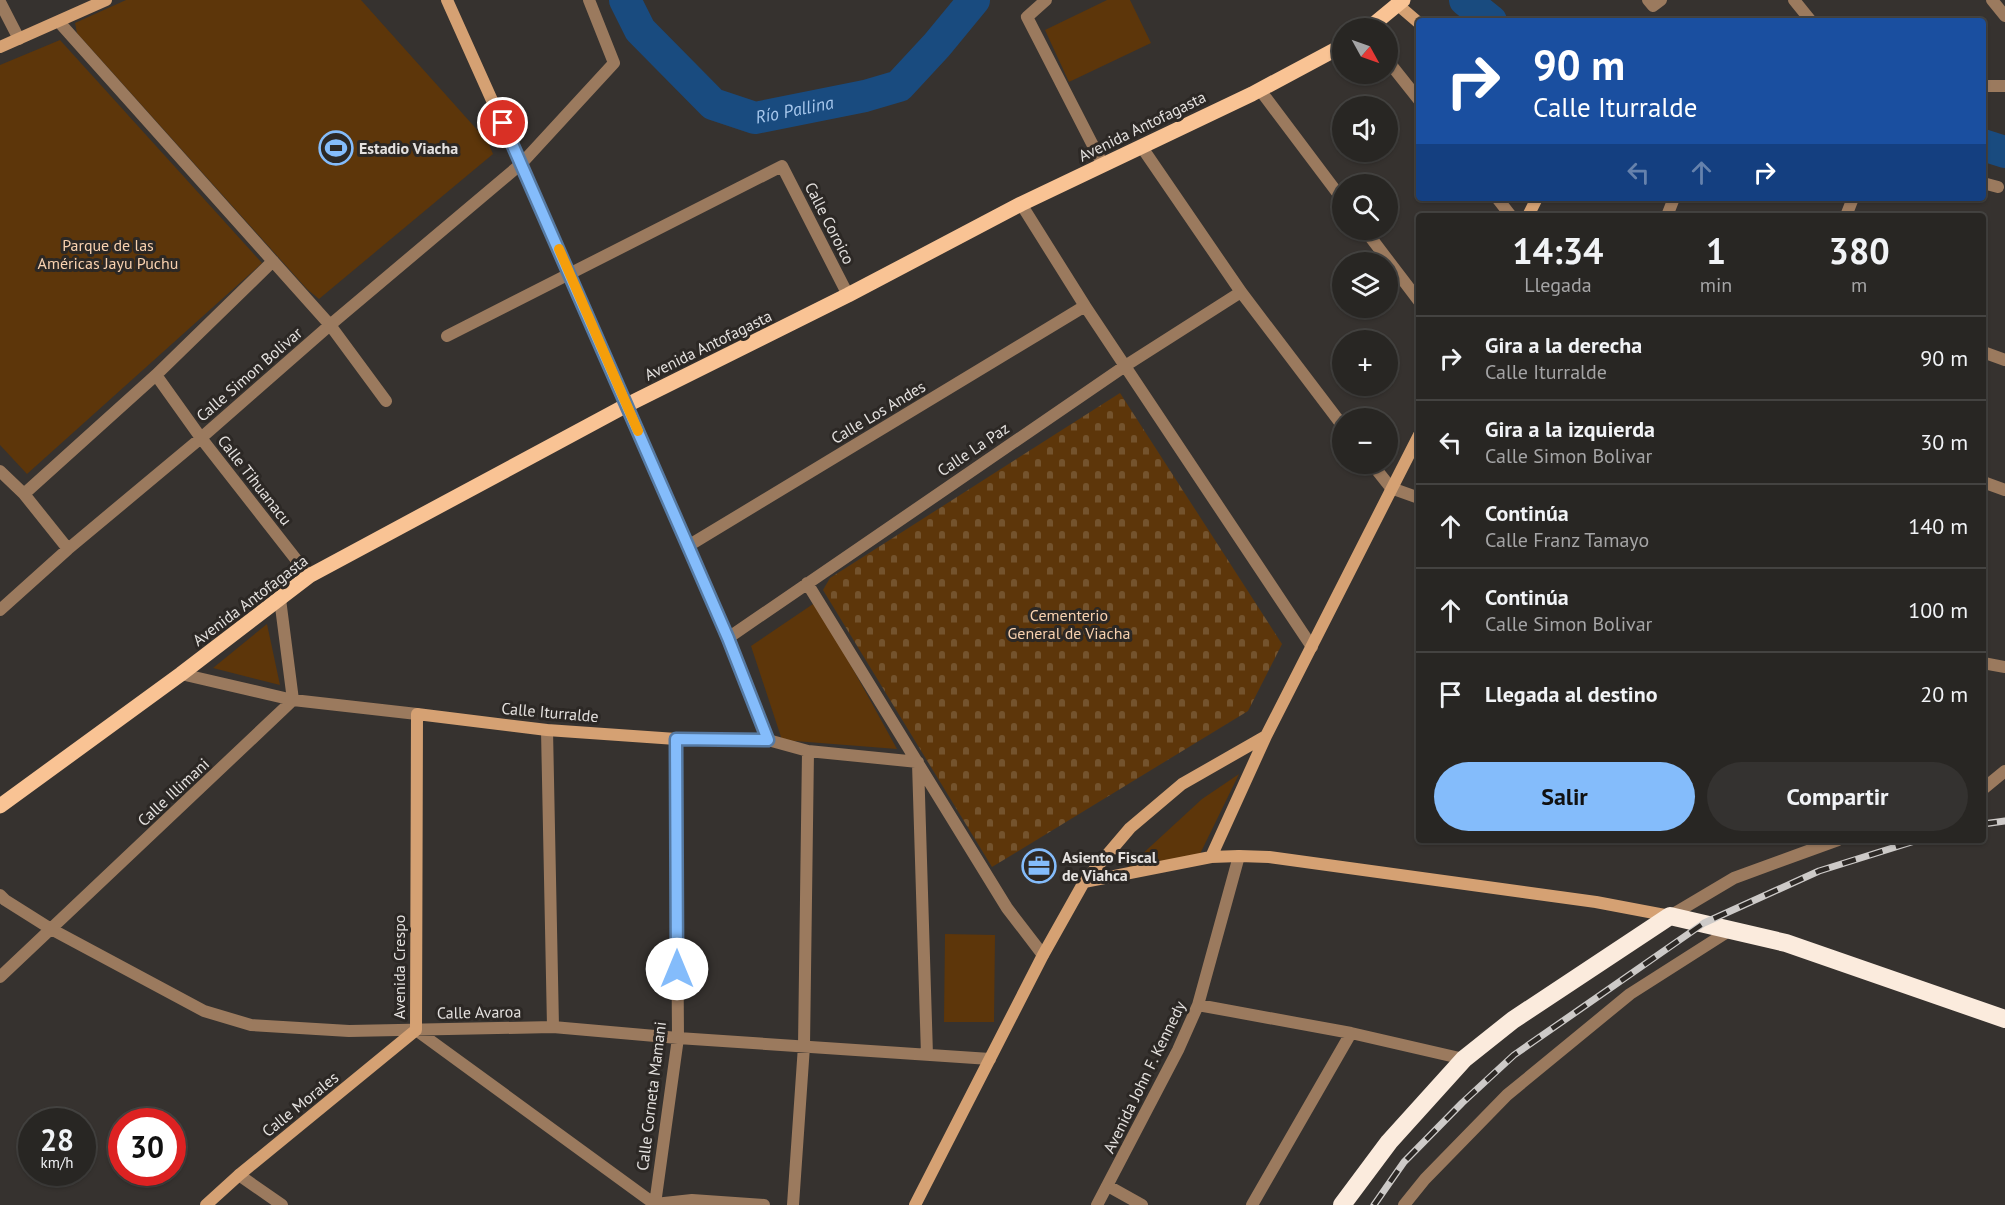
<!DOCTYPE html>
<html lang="es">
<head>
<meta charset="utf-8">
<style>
  :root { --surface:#282623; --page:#343230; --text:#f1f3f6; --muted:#a5a5a6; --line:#444341; --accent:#84bcfb }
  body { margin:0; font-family:"PT Sans",sans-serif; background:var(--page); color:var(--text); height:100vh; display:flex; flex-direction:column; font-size:22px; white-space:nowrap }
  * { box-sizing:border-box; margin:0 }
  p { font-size:20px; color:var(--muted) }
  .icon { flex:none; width:33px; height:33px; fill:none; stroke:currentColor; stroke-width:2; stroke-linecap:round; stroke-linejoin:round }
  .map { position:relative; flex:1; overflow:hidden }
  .side { position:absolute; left:1416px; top:213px; width:570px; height:630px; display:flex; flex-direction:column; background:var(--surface); border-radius:6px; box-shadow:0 2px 4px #0004,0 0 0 2px var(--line) }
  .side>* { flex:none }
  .hud { position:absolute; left:1416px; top:18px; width:570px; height:183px; border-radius:6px; box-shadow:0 2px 4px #0004,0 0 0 2px var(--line); background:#1a4fa0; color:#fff; overflow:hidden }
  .needle { width:39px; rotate:130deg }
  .tools { position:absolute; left:1332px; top:18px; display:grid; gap:12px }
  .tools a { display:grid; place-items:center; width:66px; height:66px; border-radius:50%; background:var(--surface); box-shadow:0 2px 4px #0004,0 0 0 2px var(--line); font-size:30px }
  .speed { position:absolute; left:18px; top:1108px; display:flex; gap:12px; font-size:30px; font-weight:700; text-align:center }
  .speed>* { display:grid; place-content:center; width:78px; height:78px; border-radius:50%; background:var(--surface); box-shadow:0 2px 4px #0004,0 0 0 2px var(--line); line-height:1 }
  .speed small { font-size:15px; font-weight:400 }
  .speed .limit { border:9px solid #d22; background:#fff; color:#111 }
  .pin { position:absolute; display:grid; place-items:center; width:51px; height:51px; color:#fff; margin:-26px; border:3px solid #fff; border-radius:50%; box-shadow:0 2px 6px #0007 }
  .me { position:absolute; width:66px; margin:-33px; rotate:0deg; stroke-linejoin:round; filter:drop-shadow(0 0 4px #0008) }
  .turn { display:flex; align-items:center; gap:21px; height:126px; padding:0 18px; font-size:27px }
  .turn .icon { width:78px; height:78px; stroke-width:2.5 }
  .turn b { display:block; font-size:42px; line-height:51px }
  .lanes { display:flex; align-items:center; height:57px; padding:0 18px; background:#0003; justify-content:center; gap:30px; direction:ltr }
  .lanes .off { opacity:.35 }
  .eta { display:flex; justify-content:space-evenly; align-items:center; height:102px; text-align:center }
  .eta b { font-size:36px; font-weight:600; line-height:42px }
  .primary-button { display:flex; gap:12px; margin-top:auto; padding:12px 18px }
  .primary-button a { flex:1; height:69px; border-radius:36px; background:var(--accent); color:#111; font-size:24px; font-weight:600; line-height:69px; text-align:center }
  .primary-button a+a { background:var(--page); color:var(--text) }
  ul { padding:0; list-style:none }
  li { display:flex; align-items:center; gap:18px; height:84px; padding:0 18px; border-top:2px solid var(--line) }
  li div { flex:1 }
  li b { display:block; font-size:22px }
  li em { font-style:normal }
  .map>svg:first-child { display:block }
  .green { fill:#5d360a }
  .cemetery { fill:url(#cemetery-stones) }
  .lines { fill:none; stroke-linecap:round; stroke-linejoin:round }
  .river { stroke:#194b7f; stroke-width:32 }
  .street { stroke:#9b7a5e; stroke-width:12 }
  .secondary { stroke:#d5a173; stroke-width:12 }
  .primary { stroke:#f9c394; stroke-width:15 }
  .highway { stroke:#fbebdd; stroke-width:18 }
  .rail-casing { stroke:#cdcac8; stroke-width:7 }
  .rail { stroke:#2c2825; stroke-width:4.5; stroke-dasharray:14; stroke-linecap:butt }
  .route-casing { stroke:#567aa3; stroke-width:15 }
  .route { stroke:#84bcfb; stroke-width:10 }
  .slow { stroke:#f59e0b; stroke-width:10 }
  .labels { text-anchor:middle; stroke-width:6; stroke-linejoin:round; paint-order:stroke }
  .street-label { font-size:16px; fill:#e4e1df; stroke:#2c2825 }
  .poi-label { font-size:16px; font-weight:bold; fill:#e4e1df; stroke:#2c2825; text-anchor:start }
  .park-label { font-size:16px; fill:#f8d1af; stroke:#2c2825 }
  .water-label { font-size:18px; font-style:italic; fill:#a7c7ec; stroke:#2c2825 }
</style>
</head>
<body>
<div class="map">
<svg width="2005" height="1205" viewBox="0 0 2005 1205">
  <defs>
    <pattern id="cemetery-stones" width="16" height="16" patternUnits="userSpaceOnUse" patternTransform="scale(1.5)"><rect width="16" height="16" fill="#5d360a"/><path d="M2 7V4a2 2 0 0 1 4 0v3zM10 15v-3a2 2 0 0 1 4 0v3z" fill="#74532d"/></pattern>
  </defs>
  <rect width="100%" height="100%" fill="#36322f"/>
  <path class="green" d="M 126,0 L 361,0 L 488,142 L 493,154 L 319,299 L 307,289 L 77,33 L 75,23 Z
    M 1107,0 L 1130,0 L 1151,43 L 1069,82 L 1045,30 Z
    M 60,40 L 262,263 L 27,474 L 0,445 L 0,65 Z
    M 816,602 L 897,749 L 782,740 L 751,646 Z
    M 267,624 L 280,685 L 213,668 Z
    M 1239,774 L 1199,856 L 1126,869 L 1202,799 Z
    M 945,934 L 995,935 L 994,1022 L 944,1022 Z"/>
  <path class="cemetery" d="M 1120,393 L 1282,644 L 1248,711 L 992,867 L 823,590 L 830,578 Z"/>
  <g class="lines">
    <g class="river">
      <path id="s1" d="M 625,0 L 640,30 L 713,104 L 755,118 L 865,96 L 899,86 L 937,45 L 974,0"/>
      <path d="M 1465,0 L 1491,21"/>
      <path d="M 1983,145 L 2005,152"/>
    </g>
    <path class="street" d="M 1046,0 L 1027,17 L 1103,165
      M 1648,0 L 1653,6 L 1661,0
      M 1794,0 L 1811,21
      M 1992,0 L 2005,16
      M 0,2 L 19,39
      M 59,22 L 330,325 L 386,401
      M 1388,61 L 1419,100
      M 1983,86 L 2005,86
      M 1260,90 L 1342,199
      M 1141,146 L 1241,292 L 1342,425
      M 1983,183 L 1998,187
      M 1497,198 L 1511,216
      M 1021,204 L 1085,306 L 1312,647
      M 1667,216 L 1674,198
      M 1846,216 L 1853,198
      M 1365,230 L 1419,301
      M 447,336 L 782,166 L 848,295
      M 1983,352 L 2005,360
      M 156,375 L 201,438 L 309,576
      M 1372,464 L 1391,488 L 1419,498
      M 0,471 L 24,494 L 68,549
      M 1983,482 L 2005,490
      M 24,494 L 156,375 L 273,261
      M 688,546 L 1085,306
      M 807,583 L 1007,908 L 1043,955
      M 280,599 L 293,700
      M 0,610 L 68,549 L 201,438 L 330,325 L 521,164 L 614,63 L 589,0
      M 728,638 L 1125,366 L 1241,292
      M 1983,663 L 2005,667
      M 181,674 L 293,700 L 417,714
      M 547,730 L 553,1027
      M 676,739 L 678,1038 L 655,1204 L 692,1200 L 764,1205
      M 768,740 L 808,751 L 918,762
      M 918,763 L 927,1055
      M 1983,789 L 2005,771
      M 0,895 L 5,900 L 51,929 L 204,1011 L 251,1025 L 349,1031 L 553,1027 L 678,1038 L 990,1059
      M 1670,916 L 1734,878 L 1838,840
      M 0,977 L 293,700
      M 1198,1005 L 1351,1033 L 1464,1059
      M 416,1030 L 656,1205
      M 239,1175 L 282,1205
      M 1108,1186 L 1142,1205
      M 793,1205 L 804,1046 L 808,751
      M 1097,1205 L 1178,1050 L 1198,1005 L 1239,856
      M 1252,1205 L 1351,1033
      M 1404,1205 L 1425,1179 L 1507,1095 L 1630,994 L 1732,929"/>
    <path class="secondary" d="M 1398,5 L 1419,23
      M 0,47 L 106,0
      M 1528,216 L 1537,198
      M 1211,857 L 1266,736 L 1419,435
      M 1084,882 L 1211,857 L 1239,856 L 1269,857 L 1596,902 L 1670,916
      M 206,1205 L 239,1175 L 416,1030 L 417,714 L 547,730 L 676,739 L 768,740 C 724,627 676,516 627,406 C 568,270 508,135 447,0
      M 915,1205 L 1043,955 L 1084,882 L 1130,828 L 1182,784 L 1266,736"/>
    <path class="primary" d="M 1369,28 L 1403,0
      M 0,806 L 181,674 L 309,576 L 627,405 L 848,295 L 1021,204 L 1252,94 L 1342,46"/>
    <path class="highway" d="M 1342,1205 L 1389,1142 L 1464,1059 L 1513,1020 L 1670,916 L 1786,943 L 2005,1019"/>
    <defs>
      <path id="rail" d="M 1983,824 L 2005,821
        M 1374,1205 L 1404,1162 L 1462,1103 L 1514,1055 L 1704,923 L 1819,871 L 1918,840"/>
    </defs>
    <use href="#rail" class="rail-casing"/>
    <use href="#rail" class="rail"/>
  </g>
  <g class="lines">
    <defs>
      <path id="route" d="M 503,123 L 688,546 L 728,638 L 768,740 L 676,739 L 677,969"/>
    </defs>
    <use href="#route" class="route-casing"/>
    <use href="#route" class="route"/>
    <path class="slow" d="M 559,249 L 638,431"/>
  </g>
  <defs>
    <symbol id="stadium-ring" viewBox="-11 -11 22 22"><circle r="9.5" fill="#2c2825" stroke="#84bcfb" stroke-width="1.5"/><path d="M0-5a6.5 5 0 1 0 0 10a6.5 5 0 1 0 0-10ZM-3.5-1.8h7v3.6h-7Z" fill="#84bcfb"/></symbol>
    <symbol id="office-ring" viewBox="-11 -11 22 22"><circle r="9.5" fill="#2c2825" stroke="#84bcfb" stroke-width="1.5"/><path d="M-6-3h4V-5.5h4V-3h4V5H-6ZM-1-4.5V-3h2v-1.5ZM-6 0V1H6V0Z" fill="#84bcfb"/></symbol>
  </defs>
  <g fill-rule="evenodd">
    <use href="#stadium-ring" x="317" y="129" width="38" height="38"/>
    <use href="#office-ring" x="1020" y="847" width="38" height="38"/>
  </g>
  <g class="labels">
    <g class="street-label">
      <text transform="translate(1142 126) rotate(-26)" y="6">Avenida Antofagasta</text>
      <text transform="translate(830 223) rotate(63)" y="6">Calle Coroico</text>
      <text transform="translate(708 345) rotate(-26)" y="6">Avenida Antofagasta</text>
      <text transform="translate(249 374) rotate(-41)" y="6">Calle Simon Bolivar</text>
      <text transform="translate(878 412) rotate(-31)" y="6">Calle Los Andes</text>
      <text transform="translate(973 449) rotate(-34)" y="6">Calle La Paz</text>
      <text transform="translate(255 480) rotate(52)" y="6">Calle Tihuanacu</text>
      <text transform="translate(250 600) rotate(-37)" y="6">Avenida Antofagasta</text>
      <text transform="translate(550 712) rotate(5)" y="6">Calle Iturralde</text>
      <text transform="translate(173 792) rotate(-43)" y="6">Calle Illimani</text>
      <text transform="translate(399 967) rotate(-90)" y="6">Avenida Crespo</text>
      <text transform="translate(479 1012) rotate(-1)" y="6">Calle Avaroa</text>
      <text transform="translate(1144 1077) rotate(-64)" y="6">Avenida John F. Kennedy</text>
      <text transform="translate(651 1096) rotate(-83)" y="6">Calle Corneta Mamani</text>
      <text transform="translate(300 1104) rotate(-39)" y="6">Calle Morales</text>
    </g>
    <g class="poi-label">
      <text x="359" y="154">Estadio Viacha</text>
      <text x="1062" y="863">Asiento Fiscal<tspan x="1062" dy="18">de Viahca</tspan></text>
    </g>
    <g class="park-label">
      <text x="108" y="251">Parque de las<tspan x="108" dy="18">Américas Jayu Puchu</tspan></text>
      <text x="1069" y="621">Cementerio<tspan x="1069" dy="18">General de Viacha</tspan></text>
    </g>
    <g class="water-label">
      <text dy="6" stroke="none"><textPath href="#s1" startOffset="222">Río Pallina</textPath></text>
    </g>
  </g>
</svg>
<div class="tools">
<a><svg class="needle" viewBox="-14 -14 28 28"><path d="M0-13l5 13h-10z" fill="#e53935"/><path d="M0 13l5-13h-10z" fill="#a5a5a6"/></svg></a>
<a><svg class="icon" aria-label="sound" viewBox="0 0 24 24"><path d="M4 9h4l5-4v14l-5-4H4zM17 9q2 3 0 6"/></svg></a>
<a><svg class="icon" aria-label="search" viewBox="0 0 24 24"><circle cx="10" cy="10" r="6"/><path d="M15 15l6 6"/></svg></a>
<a><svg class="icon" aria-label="layers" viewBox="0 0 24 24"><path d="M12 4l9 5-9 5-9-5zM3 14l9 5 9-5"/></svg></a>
<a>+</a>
<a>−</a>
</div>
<div class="speed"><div>28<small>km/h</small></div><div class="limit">30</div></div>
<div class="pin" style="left:503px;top:123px;background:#d93025"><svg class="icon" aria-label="arrive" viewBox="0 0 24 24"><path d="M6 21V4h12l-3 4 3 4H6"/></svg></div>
<svg class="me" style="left:677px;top:969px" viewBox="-20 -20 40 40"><circle r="19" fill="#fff"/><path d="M0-13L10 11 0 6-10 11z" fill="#84bcfb"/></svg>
<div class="hud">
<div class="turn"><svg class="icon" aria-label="right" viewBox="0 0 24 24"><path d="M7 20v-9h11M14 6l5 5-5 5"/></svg><div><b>90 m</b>Calle Iturralde</div></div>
<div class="lanes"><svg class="icon off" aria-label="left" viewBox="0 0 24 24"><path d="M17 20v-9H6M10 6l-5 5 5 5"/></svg><svg class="icon off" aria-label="ahead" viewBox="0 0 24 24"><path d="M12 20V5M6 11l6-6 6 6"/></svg><svg class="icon" aria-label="right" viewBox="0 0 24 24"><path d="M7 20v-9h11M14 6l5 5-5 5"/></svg></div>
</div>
<section class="side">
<div class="eta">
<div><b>14:34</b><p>Llegada</p></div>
<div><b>1</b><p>min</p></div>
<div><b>380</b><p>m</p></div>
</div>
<ul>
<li><svg class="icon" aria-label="right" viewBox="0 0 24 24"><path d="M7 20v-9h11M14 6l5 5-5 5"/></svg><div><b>Gira a la derecha</b><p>Calle Iturralde</p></div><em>90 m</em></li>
<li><svg class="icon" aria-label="left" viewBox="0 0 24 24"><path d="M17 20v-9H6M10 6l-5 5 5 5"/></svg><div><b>Gira a la izquierda</b><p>Calle Simon Bolivar</p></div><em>30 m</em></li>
<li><svg class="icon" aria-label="ahead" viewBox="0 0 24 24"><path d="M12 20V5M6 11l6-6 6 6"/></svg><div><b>Continúa</b><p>Calle Franz Tamayo</p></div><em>140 m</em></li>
<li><svg class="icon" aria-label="ahead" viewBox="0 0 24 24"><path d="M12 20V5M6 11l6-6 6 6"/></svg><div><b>Continúa</b><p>Calle Simon Bolivar</p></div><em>100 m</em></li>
<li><svg class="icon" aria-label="arrive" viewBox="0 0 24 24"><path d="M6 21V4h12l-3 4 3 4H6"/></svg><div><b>Llegada al destino</b></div><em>20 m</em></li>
</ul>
<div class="primary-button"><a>Salir</a><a>Compartir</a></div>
</section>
</div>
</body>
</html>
